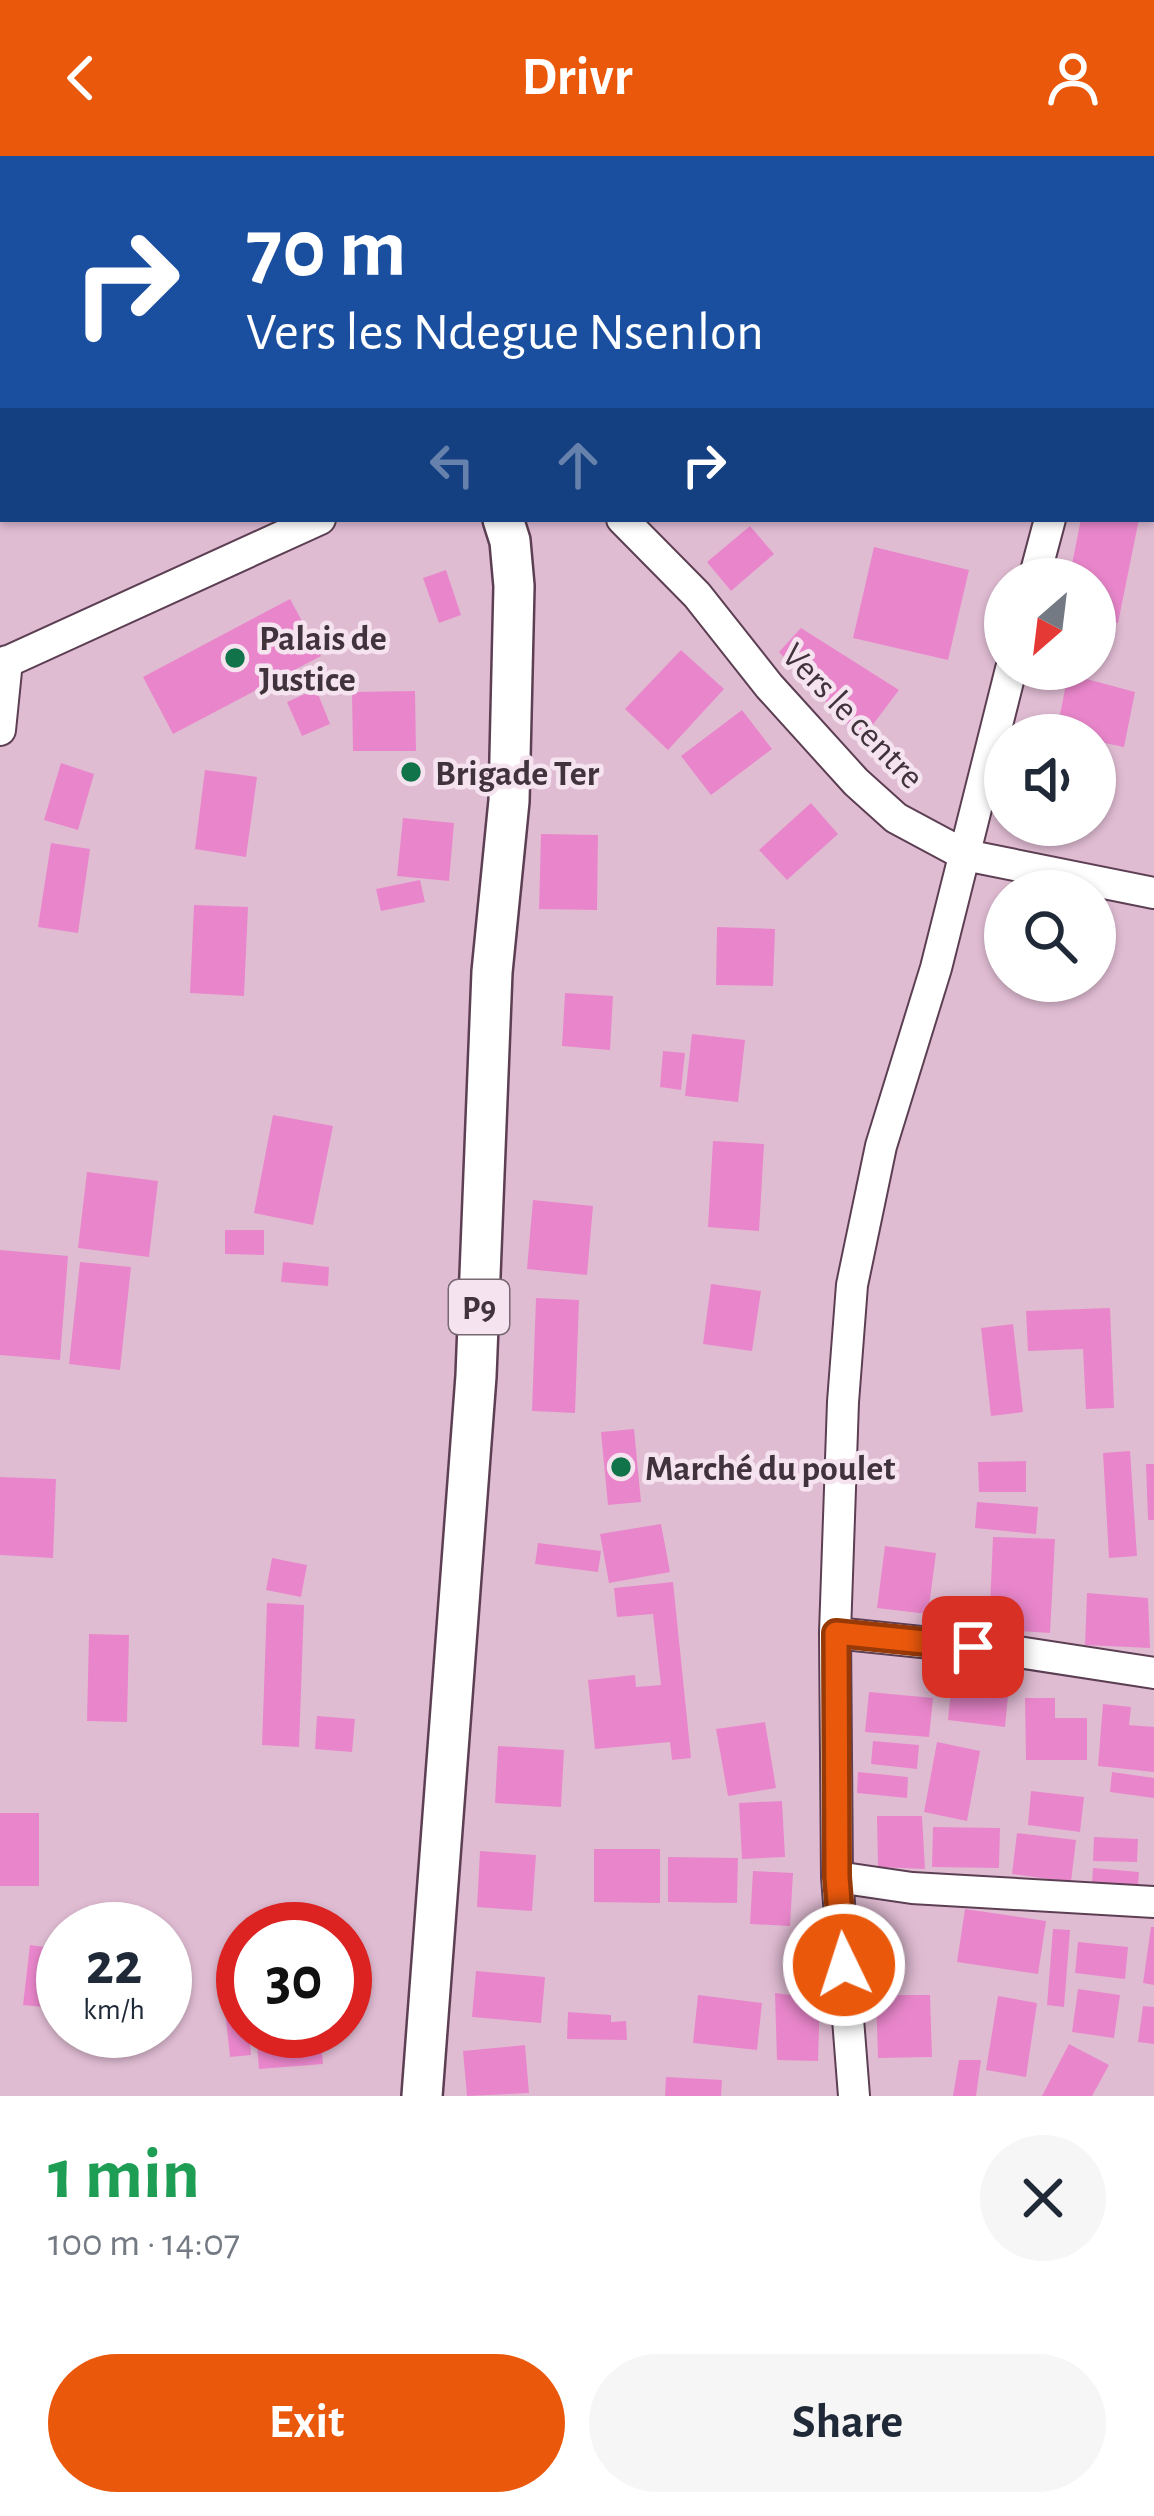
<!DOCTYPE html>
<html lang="en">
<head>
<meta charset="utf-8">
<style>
  :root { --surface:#fff; --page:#f6f6f7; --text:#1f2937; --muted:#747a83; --accent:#ea580c }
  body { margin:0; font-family:"Alegreya Sans",sans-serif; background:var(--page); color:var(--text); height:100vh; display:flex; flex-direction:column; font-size:45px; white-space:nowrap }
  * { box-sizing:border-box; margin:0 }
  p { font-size:39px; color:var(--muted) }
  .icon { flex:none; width:66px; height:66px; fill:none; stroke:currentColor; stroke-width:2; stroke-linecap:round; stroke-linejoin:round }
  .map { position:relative; height:1940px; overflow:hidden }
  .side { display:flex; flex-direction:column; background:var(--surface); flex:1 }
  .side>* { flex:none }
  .guide { position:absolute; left:0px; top:0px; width:1155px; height:366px; box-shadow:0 3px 9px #0004; background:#1a4fa0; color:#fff; overflow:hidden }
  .needle { width:78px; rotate:208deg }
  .controls { position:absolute; left:984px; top:402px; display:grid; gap:24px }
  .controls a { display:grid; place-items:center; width:132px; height:132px; border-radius:50%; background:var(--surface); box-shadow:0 3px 9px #0004; font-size:60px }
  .speed { position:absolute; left:36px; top:1746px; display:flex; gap:24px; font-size:60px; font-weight:700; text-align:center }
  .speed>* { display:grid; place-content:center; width:156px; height:156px; border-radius:50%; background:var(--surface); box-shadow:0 3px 9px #0004; line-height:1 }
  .speed small { font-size:30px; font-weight:400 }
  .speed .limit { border:18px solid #d22; background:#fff; color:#111 }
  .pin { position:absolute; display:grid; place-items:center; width:102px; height:102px; color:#fff; margin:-51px; border-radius:24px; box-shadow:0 6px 18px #0006 }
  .me { position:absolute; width:132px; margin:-66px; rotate:356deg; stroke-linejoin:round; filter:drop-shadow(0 0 9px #0008) }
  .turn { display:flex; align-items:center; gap:42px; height:252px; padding:0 48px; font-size:54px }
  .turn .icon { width:156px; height:156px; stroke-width:2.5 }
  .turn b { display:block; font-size:84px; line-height:102px }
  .lanes { display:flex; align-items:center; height:114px; padding:0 48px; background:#0003; justify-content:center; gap:60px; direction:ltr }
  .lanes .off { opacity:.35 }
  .round { display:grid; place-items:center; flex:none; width:126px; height:126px; border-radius:63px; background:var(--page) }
  .summary { display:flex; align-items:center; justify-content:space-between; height:204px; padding:0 48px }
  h1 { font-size:72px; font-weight:700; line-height:90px; color:#1e9e55 }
  .action { display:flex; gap:24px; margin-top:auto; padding:24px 48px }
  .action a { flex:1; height:138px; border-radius:72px; background:var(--accent); color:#fff; font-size:48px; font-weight:700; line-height:138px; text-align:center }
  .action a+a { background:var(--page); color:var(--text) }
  header { display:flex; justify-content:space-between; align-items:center; height:156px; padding:0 48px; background:var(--accent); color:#fff; font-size:54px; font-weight:700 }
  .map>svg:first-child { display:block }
  .building { fill:#e986cb }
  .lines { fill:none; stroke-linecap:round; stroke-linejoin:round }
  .minor-casing { stroke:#5c3f53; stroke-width:34 }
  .major-casing { stroke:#5c3f53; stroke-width:44 }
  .minor { stroke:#fff; stroke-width:30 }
  .major { stroke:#fff; stroke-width:39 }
  .route-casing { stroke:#983908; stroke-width:30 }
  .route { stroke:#ea580c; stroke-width:21 }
  .poi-dot { fill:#10734a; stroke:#f5e3ef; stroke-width:4.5 }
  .labels { text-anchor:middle; stroke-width:9; stroke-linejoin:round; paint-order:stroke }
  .shield { fill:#f5e3ef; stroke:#776872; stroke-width:3 }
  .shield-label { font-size:33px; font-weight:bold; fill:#41333c }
  .poi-label { font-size:36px; font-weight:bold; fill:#41333c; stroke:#f5e3ef; text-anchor:start }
  .street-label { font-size:36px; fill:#41333c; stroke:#f5e3ef }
</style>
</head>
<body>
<header><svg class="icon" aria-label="back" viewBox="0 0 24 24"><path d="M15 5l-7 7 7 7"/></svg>Drivr<svg class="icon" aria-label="person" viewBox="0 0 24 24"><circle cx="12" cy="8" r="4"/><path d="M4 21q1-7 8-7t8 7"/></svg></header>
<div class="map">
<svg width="1154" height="1940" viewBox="0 0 1154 1940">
  <rect width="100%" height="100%" fill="#e0bcd3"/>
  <path class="building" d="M 1081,363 L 1139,363 L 1118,467 L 1095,462 L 1095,423 L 1069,423 Z
    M 750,370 L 774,398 L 731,435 L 707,406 Z
    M 874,391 L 969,414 L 948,504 L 853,482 Z
    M 446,414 L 461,459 L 439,467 L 423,422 Z
    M 290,443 L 321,500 L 173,578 L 143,521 Z
    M 801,472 L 899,534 L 862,583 L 779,496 Z
    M 681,494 L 724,533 L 668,594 L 625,553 Z
    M 1068,518 L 1135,536 L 1124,591 L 1095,585 L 1095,579 L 1056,579 Z
    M 316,533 L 330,568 L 302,580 L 287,546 Z
    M 415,535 L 416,595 L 353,595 L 352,536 Z
    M 742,554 L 772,593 L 711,639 L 681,600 Z
    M 61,607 L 94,618 L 78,674 L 44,664 Z
    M 205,614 L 257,621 L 246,701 L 195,693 Z
    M 811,647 L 838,678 L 787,724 L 759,694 Z
    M 403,662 L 454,667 L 449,725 L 397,720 Z
    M 541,678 L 598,679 L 597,754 L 539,753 Z
    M 51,687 L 90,693 L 78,777 L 38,771 Z
    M 420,724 L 425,746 L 381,755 L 376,733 Z
    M 194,749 L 248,751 L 244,840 L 190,837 Z
    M 717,771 L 775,773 L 773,830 L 716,829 Z
    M 565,837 L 613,840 L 610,894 L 562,890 Z
    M 692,878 L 745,884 L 738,946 L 685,940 Z
    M 663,895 L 685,897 L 681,934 L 660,931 Z
    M 273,959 L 333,970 L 313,1069 L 254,1057 Z
    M 713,985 L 764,988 L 759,1075 L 708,1071 Z
    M 87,1016 L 158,1025 L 149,1101 L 78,1092 Z
    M 533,1044 L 593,1050 L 587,1119 L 527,1113 Z
    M 225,1074 L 264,1074 L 264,1099 L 225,1098 Z
    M 0,1094 L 68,1100 L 60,1204 L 0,1199 Z
    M 80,1106 L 131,1111 L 120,1214 L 69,1208 Z
    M 283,1106 L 329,1111 L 328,1130 L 281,1126 Z
    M 711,1128 L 761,1135 L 752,1195 L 703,1188 Z
    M 536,1142 L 579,1144 L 575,1257 L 532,1255 Z
    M 1110,1152 L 1114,1252 L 1086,1253 L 1083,1193 L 1028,1195 L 1026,1155 Z
    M 1013,1168 L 1023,1256 L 991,1260 L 981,1172 Z
    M 634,1273 L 641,1346 L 608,1349 L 601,1276 Z
    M 1130,1295 L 1137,1400 L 1109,1402 L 1103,1297 Z
    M 1026,1305 L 1026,1336 L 979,1336 L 978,1306 Z
    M 1146,1308 L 1154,1308 L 1154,1364 L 1148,1364 Z
    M 0,1321 L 56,1323 L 53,1402 L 0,1399 Z
    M 977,1346 L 1038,1351 L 1036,1378 L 975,1372 Z
    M 661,1368 L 670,1416 L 609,1427 L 600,1378 Z
    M 993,1381 L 1055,1383 L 1050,1477 L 989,1473 Z
    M 538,1387 L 601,1395 L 598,1416 L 535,1408 Z
    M 885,1390 L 936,1397 L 928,1458 L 877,1452 Z
    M 272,1402 L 307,1409 L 301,1441 L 266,1434 Z
    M 673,1426 L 691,1602 L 672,1604 L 670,1586 L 595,1593 L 588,1524 L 635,1519 L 636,1531 L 661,1529 L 653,1458 L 617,1461 L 614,1432 Z
    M 1087,1437 L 1148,1442 L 1150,1492 L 1085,1489 Z
    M 267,1447 L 304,1449 L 299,1591 L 262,1589 Z
    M 89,1478 L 129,1479 L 127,1566 L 87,1565 Z
    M 951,1534 L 1008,1540 L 1005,1571 L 948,1564 Z
    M 869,1536 L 933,1542 L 929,1581 L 865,1576 Z
    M 1025,1542 L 1055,1542 L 1055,1562 L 1087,1562 L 1087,1604 L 1026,1604 Z
    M 1103,1548 L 1131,1551 L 1129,1569 L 1154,1571 L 1154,1616 L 1098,1610 Z
    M 317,1560 L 355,1563 L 352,1596 L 315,1593 Z
    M 765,1566 L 776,1632 L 728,1640 L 716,1573 Z
    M 873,1585 L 919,1589 L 917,1613 L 871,1608 Z
    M 937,1586 L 980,1595 L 967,1665 L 924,1656 Z
    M 498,1590 L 564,1594 L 561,1651 L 495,1647 Z
    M 858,1616 L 908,1621 L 907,1642 L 857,1637 Z
    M 1112,1616 L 1154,1622 L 1154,1642 L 1110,1636 Z
    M 1031,1635 L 1084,1641 L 1080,1676 L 1028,1669 Z
    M 782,1645 L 785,1701 L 742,1703 L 739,1647 Z
    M 0,1657 L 39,1657 L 39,1730 L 0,1730 Z
    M 877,1660 L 922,1660 L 925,1713 L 878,1711 Z
    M 933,1671 L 1000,1672 L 999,1712 L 932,1711 Z
    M 1017,1677 L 1076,1684 L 1071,1726 L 1012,1718 Z
    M 1094,1681 L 1138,1683 L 1137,1706 L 1093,1705 Z
    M 594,1693 L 660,1693 L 660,1747 L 594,1746 Z
    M 480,1695 L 536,1699 L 532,1755 L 477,1751 Z
    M 668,1701 L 738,1702 L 737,1747 L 668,1746 Z
    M 1093,1712 L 1139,1716 L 1138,1731 L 1092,1727 Z
    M 753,1715 L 793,1717 L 790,1770 L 750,1768 Z
    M 965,1753 L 1046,1765 L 1038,1818 L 957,1806 Z
    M 1151,1771 L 1154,1771 L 1154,1829 L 1143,1827 Z
    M 1053,1773 L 1070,1774 L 1064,1851 L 1047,1849 Z
    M 1078,1786 L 1128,1791 L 1125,1823 L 1075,1817 Z
    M 30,1789 L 59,1793 L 52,1852 L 23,1849 Z
    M 476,1815 L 545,1821 L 541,1867 L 472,1861 Z
    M 1078,1833 L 1120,1839 L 1114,1882 L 1072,1876 Z
    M 775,1837 L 820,1843 L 818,1905 L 777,1904 Z
    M 698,1839 L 762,1847 L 757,1894 L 693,1887 Z
    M 876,1839 L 930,1839 L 932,1901 L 878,1902 Z
    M 998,1840 L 1037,1847 L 1026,1921 L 986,1914 Z
    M 1143,1850 L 1154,1851 L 1154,1888 L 1138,1886 Z
    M 243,1853 L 243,1875 L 249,1875 L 251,1899 L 230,1901 L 225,1854 Z
    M 568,1856 L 611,1859 L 611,1866 L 626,1865 L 627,1884 L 567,1883 Z
    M 256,1875 L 320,1875 L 323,1908 L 259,1913 Z
    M 1069,1888 L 1109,1909 L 1092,1940 L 1042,1940 Z
    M 525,1889 L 529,1937 L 467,1940 L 463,1895 Z
    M 959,1904 L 981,1904 L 976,1940 L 953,1940 Z
    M 666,1921 L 722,1924 L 721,1940 L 665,1940 Z"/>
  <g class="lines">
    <defs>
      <path id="minor" d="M 817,3 L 821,0
        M 1111,3 L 1111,0
        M 622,363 L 697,439 L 769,530 L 856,626 L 896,662 L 965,699 L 1154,737
        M 1034,423 L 1050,363
        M 0,509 L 320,363
        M 0,574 L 7,505
        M 835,1477 L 1018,1496 L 1154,1517
        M 837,1721 L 912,1732 L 1154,1746
        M 854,1940 L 837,1721 L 835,1477 L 843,1246 L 852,1129 L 881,990 L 936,812 L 1011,513"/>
      <path id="major" d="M 269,0 L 272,3
        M 422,1940 L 476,1220 L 492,816 L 509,645 L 514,430 L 510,385 L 503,363"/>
    </defs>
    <use href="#minor" class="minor-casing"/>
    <use href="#major" class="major-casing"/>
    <use href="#minor" class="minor"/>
    <use href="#major" class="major"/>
  </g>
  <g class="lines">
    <defs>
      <path id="route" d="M 844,1809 L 837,1721 L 836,1477 L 973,1491"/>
    </defs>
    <use href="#route" class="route-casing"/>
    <use href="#route" class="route"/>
  </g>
  <g class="poi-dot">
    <circle cx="235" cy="502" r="12"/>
    <circle cx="411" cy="616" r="12"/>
    <circle cx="621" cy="1311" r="12"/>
  </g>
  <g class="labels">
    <rect class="shield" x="449" y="1124" width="60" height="54" rx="9"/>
    <g class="shield-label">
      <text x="479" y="1163">P9</text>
    </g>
    <g class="poi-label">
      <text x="259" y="494">Palais de<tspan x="259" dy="41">Justice</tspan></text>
      <text x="435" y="629">Brigade Ter</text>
      <text x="645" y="1324">Marché du poulet</text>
    </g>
    <g class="street-label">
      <text transform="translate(854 559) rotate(46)" y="13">Vers le centre</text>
    </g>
  </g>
</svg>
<div class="controls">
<a><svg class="needle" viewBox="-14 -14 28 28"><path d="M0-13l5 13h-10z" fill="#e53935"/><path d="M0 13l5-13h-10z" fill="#747a83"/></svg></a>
<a><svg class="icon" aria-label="sound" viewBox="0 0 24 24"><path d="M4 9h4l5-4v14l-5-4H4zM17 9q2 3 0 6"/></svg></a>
<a><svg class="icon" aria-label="search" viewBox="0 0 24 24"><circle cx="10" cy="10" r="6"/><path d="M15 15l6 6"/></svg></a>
</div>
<div class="speed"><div>22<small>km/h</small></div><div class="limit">30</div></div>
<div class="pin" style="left:973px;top:1491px;background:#d93025"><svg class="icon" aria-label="arrive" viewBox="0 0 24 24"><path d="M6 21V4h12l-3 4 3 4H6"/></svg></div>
<svg class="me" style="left:844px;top:1809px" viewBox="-20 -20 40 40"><circle r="17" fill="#ea580c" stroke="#fff" stroke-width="3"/><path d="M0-11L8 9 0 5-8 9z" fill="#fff"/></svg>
<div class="guide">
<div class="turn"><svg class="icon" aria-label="right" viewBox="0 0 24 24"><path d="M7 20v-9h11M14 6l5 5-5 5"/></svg><div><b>70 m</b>Vers les Ndegue Nsenlon</div></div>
<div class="lanes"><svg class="icon off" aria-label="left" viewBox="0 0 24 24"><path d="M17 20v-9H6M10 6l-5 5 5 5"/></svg><svg class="icon off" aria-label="ahead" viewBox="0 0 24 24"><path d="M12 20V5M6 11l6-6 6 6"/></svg><svg class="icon" aria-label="right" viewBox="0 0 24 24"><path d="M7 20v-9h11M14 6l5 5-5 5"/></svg></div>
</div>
</div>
<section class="side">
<div class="summary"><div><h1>1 min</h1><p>100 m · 14:07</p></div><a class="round"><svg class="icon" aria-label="close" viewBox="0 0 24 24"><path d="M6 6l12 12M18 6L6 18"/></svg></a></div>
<div class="action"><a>Exit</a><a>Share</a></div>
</section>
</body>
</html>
